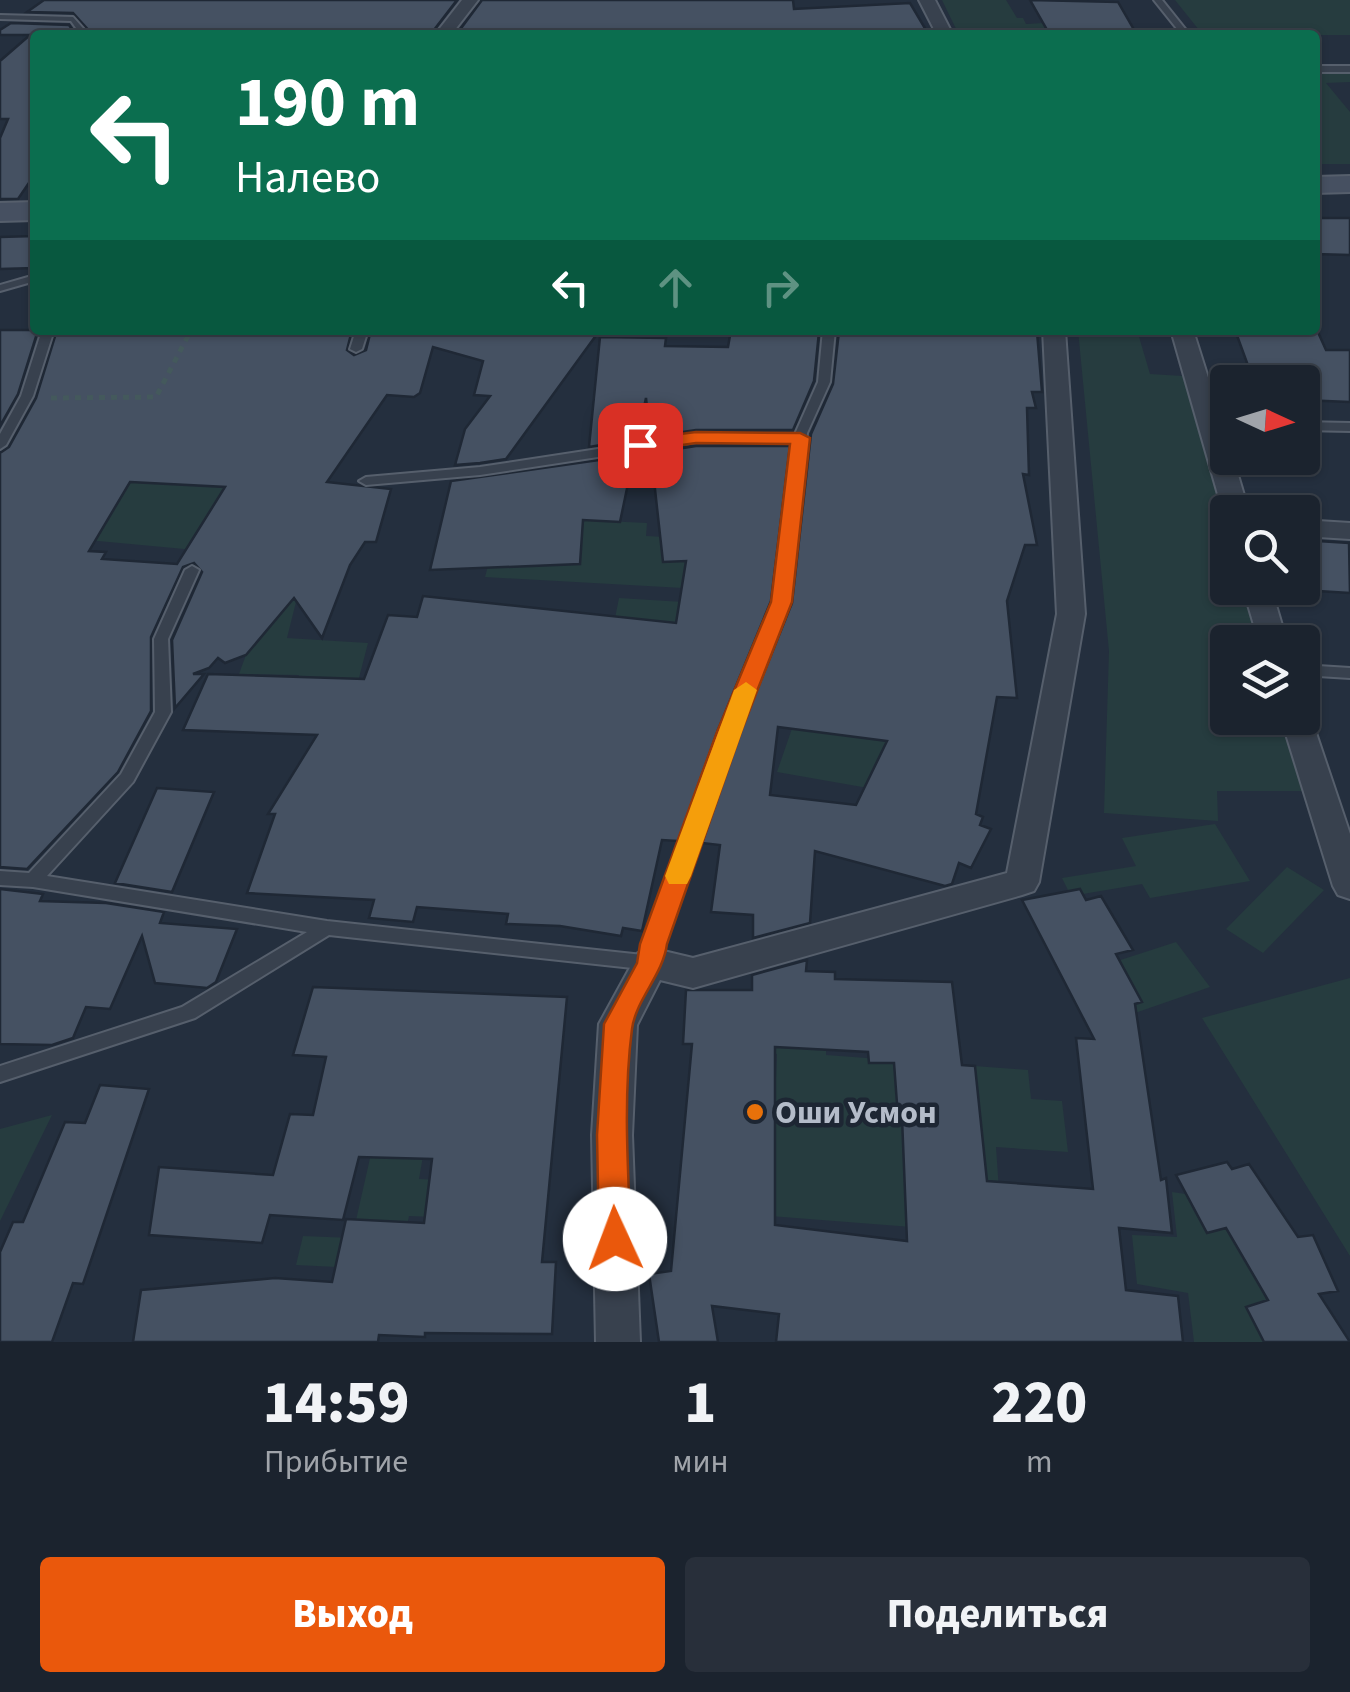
<!DOCTYPE html>
<html lang="ru">
<head>
<meta charset="utf-8">
<style>
  :root { --surface:#1b232e; --page:#282f3a; --text:#f1f3f6; --muted:#a0a4aa; --line:#39404a; --accent:#ea580c }
  body { margin:0; font-family:"Source Sans 3",sans-serif; background:var(--page); color:var(--text); height:100vh; display:flex; flex-direction:column; font-size:38px; white-space:nowrap }
  * { box-sizing:border-box; margin:0 }
  p { font-size:32px; color:var(--muted) }
  .icon { flex:none; width:55px; height:55px; fill:none; stroke:currentColor; stroke-width:2; stroke-linecap:round; stroke-linejoin:round }
  .map { position:relative; height:1342px; overflow:hidden }
  .sheet { display:flex; flex-direction:column; background:var(--surface); flex:1 }
  .sheet>* { flex:none }
  .banner { position:absolute; left:30px; top:30px; width:1290px; height:305px; border-radius:10px; box-shadow:0 2px 8px #0004,0 0 0 2px var(--line); background:#0b6e4f; color:#fff; overflow:hidden }
  .needle { width:65px; rotate:94deg }
  .buttons { position:absolute; left:1210px; top:365px; display:grid; gap:20px }
  .buttons a { display:grid; place-items:center; width:110px; height:110px; border-radius:10px; background:var(--surface); box-shadow:0 2px 8px #0004,0 0 0 2px var(--line); font-size:50px }
  .pin { position:absolute; display:grid; place-items:center; width:85px; height:85px; color:#fff; margin:-42px; border-radius:20px; box-shadow:0 5px 15px #0006 }
  .me { position:absolute; width:110px; margin:-55px; rotate:358deg; stroke-linejoin:round; filter:drop-shadow(0 0 8px #0008) }
  .turn { display:flex; align-items:center; gap:35px; height:210px; padding:0 40px; font-size:45px }
  .turn .icon { width:130px; height:130px; stroke-width:2.5 }
  .turn b { display:block; font-size:70px; line-height:85px }
  .lanes { display:flex; align-items:center; height:95px; padding:0 40px; background:#0003; justify-content:center; gap:50px; direction:ltr }
  .lanes .off { opacity:.35 }
  .eta { display:flex; justify-content:space-evenly; align-items:center; height:170px; text-align:center }
  .eta b { font-size:60px; font-weight:800; line-height:70px }
  .button { display:flex; gap:20px; margin-top:auto; padding:20px 40px }
  .button a { flex:1; height:115px; border-radius:10px; background:var(--accent); color:#fff; font-size:40px; font-weight:800; line-height:115px; text-align:center }
  .button a+a { background:var(--page); color:var(--text) }
  .map>svg:first-child { display:block }
  .green { fill:#263c3f }
  .building { fill:#455162; stroke:#1f2835; stroke-width:2.5; fill-rule:evenodd }
  .lines { fill:none; stroke-linecap:round; stroke-linejoin:round }
  .lane-casing { stroke:#565f6c; stroke-width:4 }
  .street-casing { stroke:#565f6c; stroke-width:4 }
  .secondary-casing { stroke:#565f6c; stroke-width:4 }
  .path { stroke:#44595c; stroke-width:5; stroke-dasharray:6 6; stroke-linecap:butt }
  .lane { fill:#38414e; fill-rule:evenodd }
  .street { fill:#38414e; fill-rule:evenodd }
  .secondary { fill:#465061; fill-rule:evenodd }
  .route { fill:#ea580c; stroke:#983908; stroke-width:2.5 }
  .slow { fill:#f59e0b }
  .food-dot { fill:#e8710a; stroke:#1d2633; stroke-width:4 }
  .labels { text-anchor:middle; stroke-width:9; stroke-linejoin:round; paint-order:stroke }
  .near-poi-label { font-size:32px; font-weight:bold; fill:#b4bcc9; stroke:#1d2633; text-anchor:start }
</style>
</head>
<body>
<div class="map">
<svg width="1350" height="1342" viewBox="0 0 1350 1342">
  <rect width="100%" height="100%" fill="#242f3e"/>
  <path class="green" d="M 942,0 L 1006,0 L 1017,18 L 1023,18 L 1026,24 L 1043,23 L 1047,32 L 959,35 Z
    M 1175,0 L 1350,0 L 1350,35 L 1203,35 Z
    M 1350,71 L 1350,82 L 1326,83 L 1350,112 L 1350,164 L 1317,164 L 1315,72 Z
    M 1078,330 L 1137,330 L 1150,374 L 1183,376 L 1232,512 L 1228,512 L 1228,588 L 1259,588 L 1274,642 L 1228,642 L 1228,718 L 1293,718 L 1313,791 L 1217,791 L 1218,821 L 1104,813 L 1109,651 Z
    M 153,404 L 237,487 L 195,550 L 66,538 Z
    M 502,516 L 647,523 L 646,536 L 724,540 L 719,590 L 485,577 Z
    M 298,594 L 287,638 L 368,643 L 353,701 L 291,698 L 299,675 L 239,674 L 251,641 Z
    M 619,598 L 683,602 L 677,638 L 604,674 Z
    M 807,685 L 912,701 L 885,791 L 777,772 Z
    M 1215,824 L 1250,881 L 1150,898 L 1142,884 L 1071,896 L 1062,878 L 1136,866 L 1122,838 Z
    M 1287,867 L 1324,890 L 1263,953 L 1226,929 Z
    M 1176,942 L 1210,987 L 1135,1013 L 1102,966 Z
    M 1350,978 L 1350,1256 L 1202,1018 Z
    M 828,986 L 826,1055 L 1028,1070 L 1031,1099 L 1062,1101 L 1068,1152 L 996,1147 L 1002,1234 L 770,1216 L 777,1054 L 701,1047 Z
    M 52,1115 L 0,1221 L 0,1129 Z
    M 375,1136 L 426,1139 L 419,1179 L 487,1182 L 482,1219 L 409,1216 L 398,1270 L 296,1265 L 303,1236 L 352,1238 Z
    M 1172,1192 L 1206,1197 L 1244,1253 L 1286,1342 L 1194,1342 L 1188,1293 L 1137,1284 L 1132,1235 L 1177,1237 Z"/>
  <path class="building" d="M 44,0 L 457,0 L 434,30 L 434,35 L 93,35 L 73,13 L 27,12 Z
    M 482,0 L 793,0 L 794,9 L 910,3 L 929,35 L 461,35 L 459,31 Z
    M 1030,0 L 1118,2 L 1137,35 L 1050,35 Z
    M 11,23 L 69,25 L 76,35 L 35,35 L 35,174 L 18,199 L 0,199 L 0,138 L 8,119 L 0,119 L 0,61 L 30,35 L 0,35 L 0,30 Z
    M 1315,218 L 1350,218 L 1350,255 L 1315,254 Z
    M 35,236 L 35,268 L 0,269 L 0,237 Z
    M 0,330 L 38,330 L 18,394 L 0,426 Z
    M 57,330 L 352,330 L 347,350 L 354,355 L 366,350 L 371,330 L 600,330 L 506,459 L 480,463 L 455,465 L 465,429 L 490,396 L 474,395 L 483,361 L 433,347 L 420,393 L 414,397 L 387,395 L 327,482 L 391,489 L 376,542 L 365,542 L 350,565 L 322,638 L 294,598 L 246,655 L 225,663 L 218,658 L 209,668 L 193,674 L 204,674 L 175,708 L 172,640 L 202,572 L 194,563 L 183,567 L 151,637 L 151,711 L 118,772 L 27,869 L 0,867 L 0,453 L 9,447 L 36,398 ZM 130,482 L 225,487 L 177,564 L 102,559 L 106,552 L 89,551 Z
    M 731,330 L 819,332 L 814,381 L 793,430 L 696,430 L 650,437 L 646,398 L 637,439 L 589,447 L 600,337 L 666,338 L 665,346 L 728,347 Z
    M 1003,330 L 1037,332 L 1042,392 L 1032,392 L 1036,408 L 1027,408 L 1029,475 L 1023,474 L 1037,545 L 1025,545 L 1007,601 L 1017,698 L 997,697 L 976,814 L 983,817 L 980,825 L 991,829 L 971,868 L 959,863 L 952,884 L 945,886 L 815,851 L 810,923 L 753,938 L 753,915 L 711,912 L 720,845 L 702,843 L 740,732 L 792,603 L 811,434 L 833,384 L 839,331 ZM 778,727 L 887,741 L 856,805 L 770,795 Z
    M 1235,330 L 1317,330 L 1326,350 L 1350,350 L 1350,402 L 1302,400 L 1302,382 L 1254,382 Z
    M 696,446 L 790,446 L 771,601 L 718,730 L 678,841 L 662,840 L 642,931 L 623,928 L 621,936 L 560,926 L 506,924 L 508,914 L 417,907 L 413,922 L 369,918 L 374,900 L 247,893 L 275,814 L 268,814 L 317,735 L 183,730 L 208,674 L 364,679 L 388,615 L 417,617 L 423,596 L 676,623 L 686,561 L 663,562 L 651,453 Z
    M 634,455 L 620,522 L 583,520 L 580,564 L 430,570 L 451,481 Z
    M 1302,540 L 1349,543 L 1350,593 L 1302,590 Z
    M 157,788 L 214,792 L 172,892 L 115,883 Z
    M 0,889 L 43,894 L 40,901 L 106,903 L 164,912 L 160,923 L 237,929 L 216,982 L 207,988 L 155,983 L 142,936 L 110,1009 L 86,1007 L 73,1038 L 52,1045 L 0,1044 Z
    M 1080,889 L 1086,900 L 1101,896 L 1133,950 L 1116,954 L 1142,1002 L 1135,1004 L 1161,1180 L 1166,1178 L 1172,1233 L 1119,1228 L 1126,1290 L 1178,1296 L 1183,1342 L 776,1342 L 779,1314 L 712,1306 L 718,1342 L 659,1342 L 649,1274 L 671,1271 L 692,1044 L 683,1044 L 686,990 L 752,990 L 752,975 L 807,960 L 806,971 L 835,972 L 835,979 L 952,982 L 962,1065 L 975,1066 L 987,1181 L 1093,1189 L 1076,1038 L 1094,1039 L 1022,900 ZM 775,1047 L 868,1052 L 869,1063 L 894,1063 L 898,1117 L 902,1118 L 907,1241 L 775,1225 Z
    M 313,987 L 567,997 L 542,1262 L 556,1262 L 552,1334 L 425,1333 L 425,1337 L 379,1335 L 378,1342 L 133,1342 L 141,1290 L 275,1278 L 332,1282 L 346,1219 L 424,1223 L 432,1159 L 359,1157 L 343,1220 L 270,1215 L 262,1243 L 149,1235 L 159,1167 L 273,1175 L 290,1114 L 313,1115 L 326,1057 L 293,1055 Z
    M 100,1085 L 149,1089 L 83,1284 L 73,1283 L 52,1342 L 0,1342 L 0,1252 L 13,1222 L 23,1222 L 65,1122 L 85,1123 Z
    M 1227,1162 L 1232,1169 L 1249,1164 L 1298,1237 L 1313,1235 L 1338,1291 L 1319,1294 L 1350,1342 L 1264,1342 L 1246,1307 L 1268,1300 L 1226,1228 L 1207,1233 L 1176,1175 Z"/>
  <g class="lines">
    <defs>
      <path id="lane" d="M 1154,0 L 1162,0 L 1190,35 L 1182,35 Z
        M 0,15 L 73,17 L 89,35 L 81,35 L 71,21 L 0,19 Z
        M 1315,66 L 1350,66 L 1350,72 L 1315,72 Z
        M 35,275 L 35,281 L 0,291 L 0,285 Z
        M 42,330 L 54,330 L 33,396 L 6,445 L 0,449 L 0,434 L 21,396 Z
        M 356,330 L 368,330 L 362,349 L 356,352 L 350,349 Z
        M 823,330 L 835,330 L 830,382 L 807,433 L 789,602 L 737,731 L 663,944 L 657,968 L 651,970 L 329,935 L 195,1018 L 0,1082 L 0,1066 L 182,1007 L 307,932 L 33,887 L 0,885 L 0,871 L 29,873 L 121,774 L 155,712 L 154,639 L 185,570 L 192,566 L 199,570 L 168,639 L 171,712 L 133,782 L 47,876 L 327,921 L 643,955 L 645,944 L 721,731 L 775,602 L 794,442 L 696,442 L 480,475 L 366,485 L 359,481 L 366,477 L 480,467 L 696,434 L 795,434 L 818,382 Z
        M 1302,422 L 1350,423 L 1350,431 L 1302,430 Z
        M 1302,665 L 1350,668 L 1350,678 L 1302,675 Z"/>
      <path id="street" d="M 462,0 L 478,0 L 454,31 L 457,35 L 439,35 L 437,32 Z
        M 919,0 L 935,0 L 953,35 L 937,35 Z
        M 1043,330 L 1065,330 L 1085,614 L 1039,882 L 1034,891 L 1022,895 L 693,988 L 660,980 L 637,1025 L 632,1135 L 640,1342 L 596,1342 L 592,1135 L 599,1024 L 638,953 L 651,948 L 693,958 L 1007,873 L 1057,614 Z
        M 1171,330 L 1193,330 L 1228,441 L 1228,458 L 1233,458 L 1249,512 L 1228,512 L 1228,518 L 1223,512 Z
        M 1302,520 L 1350,523 L 1350,539 L 1302,536 Z
        M 1243,588 L 1271,588 L 1287,642 L 1259,642 Z
        M 1302,709 L 1311,718 L 1350,834 L 1350,899 L 1338,895 L 1333,886 L 1281,718 L 1302,718 Z"/>
      <path id="secondary" d="M 1350,176 L 1350,192 L 1315,193 L 1315,177 Z
        M 35,202 L 35,220 L 0,221 L 0,203 Z"/>
    </defs>
    <use href="#lane" class="lane-casing"/>
    <use href="#street" class="street-casing"/>
    <use href="#secondary" class="secondary-casing"/>
    <path class="path" d="M 51,398 L 156,397 L 189,334 L 196,330"/>
    <use href="#lane" class="lane"/>
    <use href="#street" class="street"/>
    <use href="#secondary" class="secondary"/>
  </g>
  <path class="route" d="M 696,432 L 800,433 L 810,438 L 792,602 L 741,732 L 667,944 C 663,975 636,999 632,1029 C 623,1098 628,1170 631,1239 L 626,1249 L 615,1254 L 604,1249 L 599,1239 L 597,1135 L 604,1024 L 637,963 L 640,944 L 717,732 L 771,602 L 790,444 L 696,443 L 640,451 L 631,445 L 640,439 Z"/>
  <path class="slow" d="M 746,682 L 757,690 L 691,876 L 687,884 L 669,884 L 665,876 L 734,690 Z"/>
  <circle class="food-dot" cx="755" cy="1112" r="10"/>
  <g class="labels">
    <g class="near-poi-label">
      <text x="775" y="1123">Оши Усмон</text>
    </g>
  </g>
</svg>
<div class="buttons">
<a><svg class="needle" viewBox="-14 -14 28 28"><path d="M0-13l5 13h-10z" fill="#e53935"/><path d="M0 13l5-13h-10z" fill="#a0a4aa"/></svg></a>
<a><svg class="icon" aria-label="search" viewBox="0 0 24 24"><circle cx="10" cy="10" r="6"/><path d="M15 15l6 6"/></svg></a>
<a><svg class="icon" aria-label="layers" viewBox="0 0 24 24"><path d="M12 4l9 5-9 5-9-5zM3 14l9 5 9-5"/></svg></a>
</div>
<div class="pin" style="left:640px;top:445px;background:#d93025"><svg class="icon" aria-label="arrive" viewBox="0 0 24 24"><path d="M6 21V4h12l-3 4 3 4H6"/></svg></div>
<svg class="me" style="left:615px;top:1239px" viewBox="-20 -20 40 40"><circle r="19" fill="#fff"/><path d="M0-13L10 11 0 6-10 11z" fill="#ea580c"/></svg>
<div class="banner">
<div class="turn"><svg class="icon" aria-label="left" viewBox="0 0 24 24"><path d="M17 20v-9H6M10 6l-5 5 5 5"/></svg><div><b>190 m</b>Налево</div></div>
<div class="lanes"><svg class="icon" aria-label="left" viewBox="0 0 24 24"><path d="M17 20v-9H6M10 6l-5 5 5 5"/></svg><svg class="icon off" aria-label="ahead" viewBox="0 0 24 24"><path d="M12 20V5M6 11l6-6 6 6"/></svg><svg class="icon off" aria-label="right" viewBox="0 0 24 24"><path d="M7 20v-9h11M14 6l5 5-5 5"/></svg></div>
</div>
</div>
<section class="sheet">
<div class="eta">
<div><b>14:59</b><p>Прибытие</p></div>
<div><b>1</b><p>мин</p></div>
<div><b>220</b><p>m</p></div>
</div>
<div class="button"><a>Выход</a><a>Поделиться</a></div>
</section>
</body>
</html>
